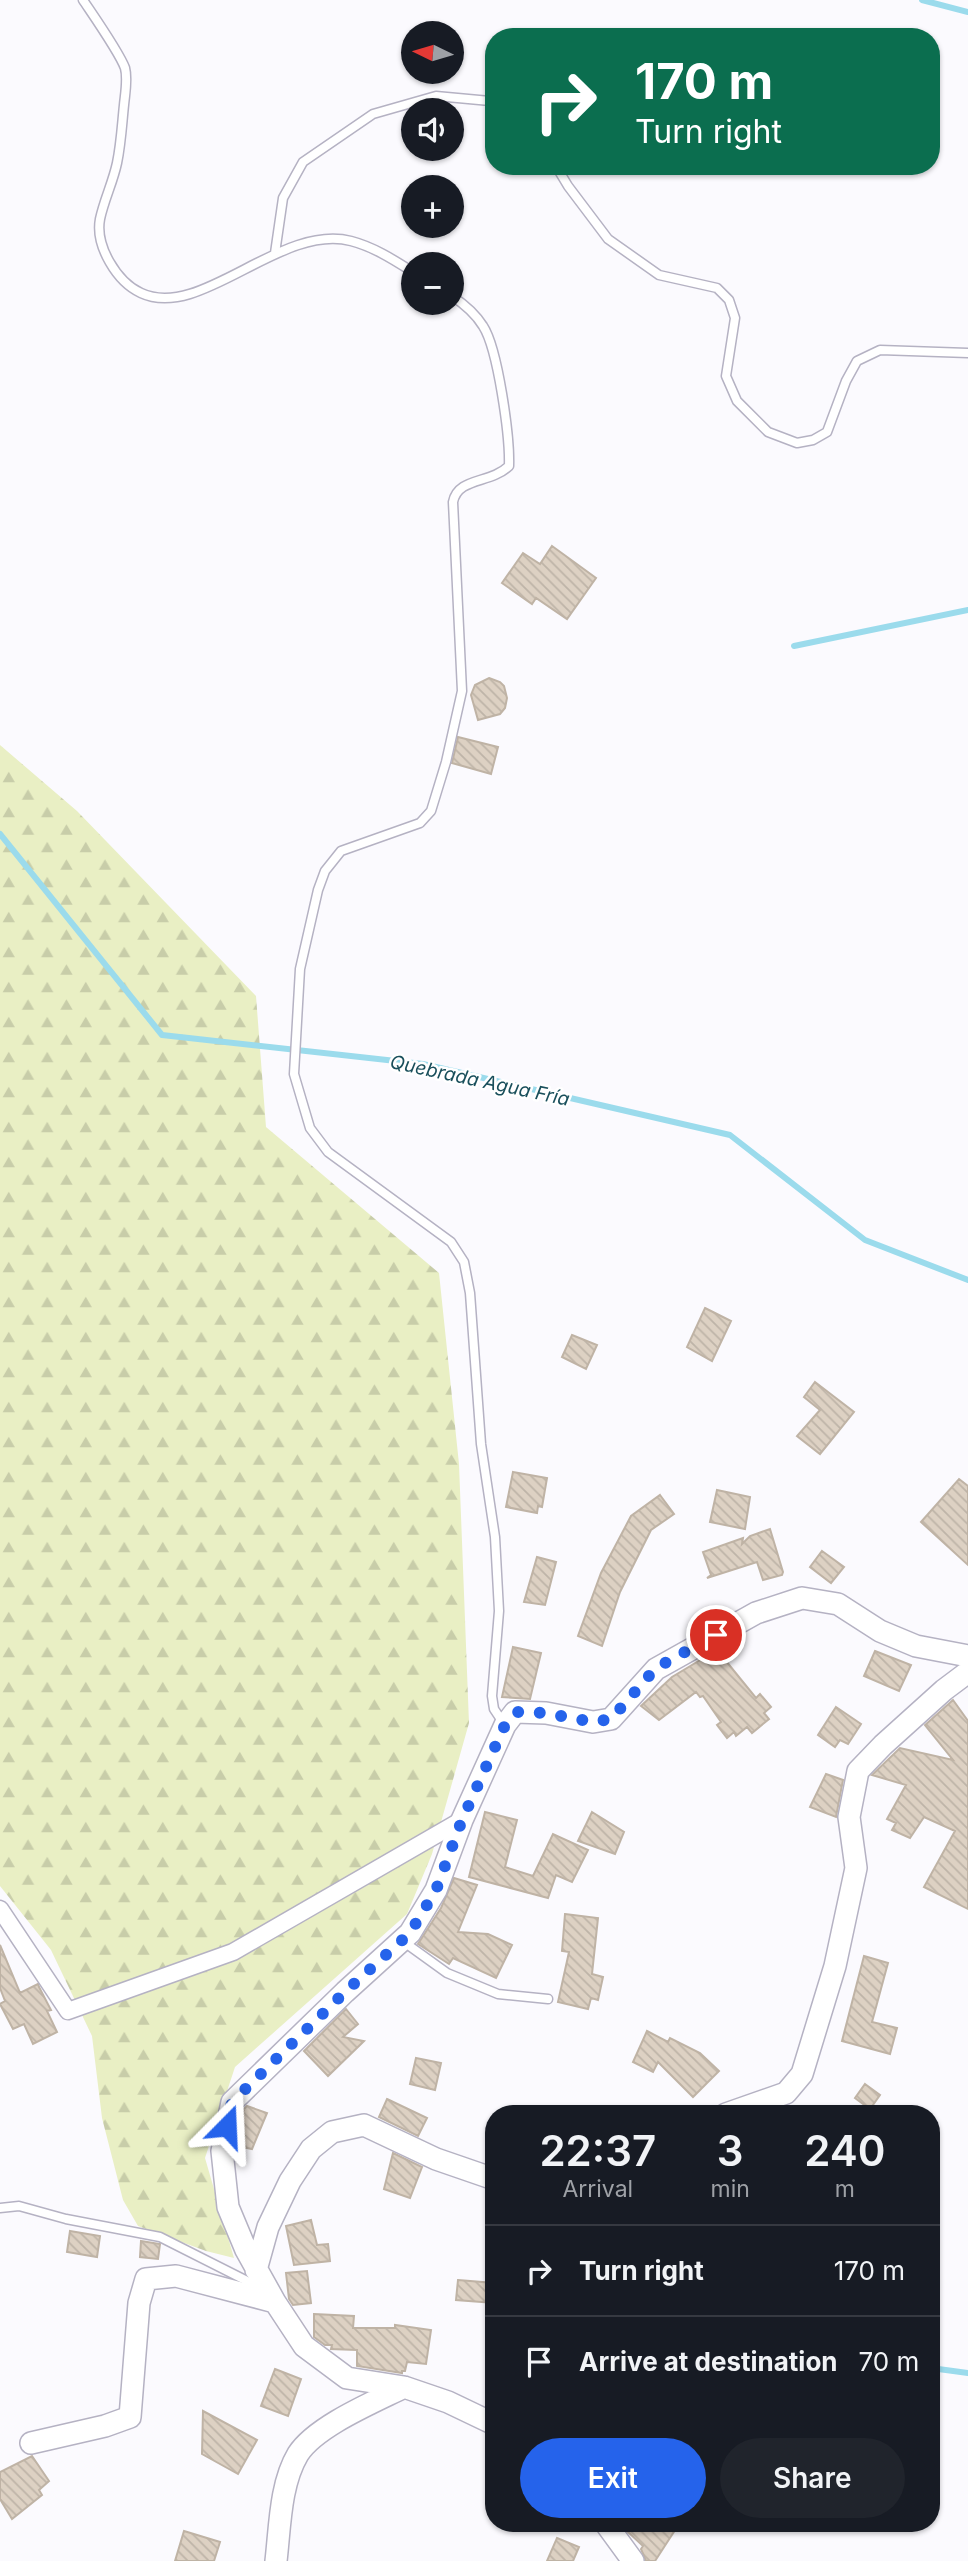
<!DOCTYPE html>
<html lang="en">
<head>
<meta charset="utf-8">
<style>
  :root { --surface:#171b24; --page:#20242c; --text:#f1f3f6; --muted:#9ea1a6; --line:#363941; --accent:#2563eb }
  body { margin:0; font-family:Inter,sans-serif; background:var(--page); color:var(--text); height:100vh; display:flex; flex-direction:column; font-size:26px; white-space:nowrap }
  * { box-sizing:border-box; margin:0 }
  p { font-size:23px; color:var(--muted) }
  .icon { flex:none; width:38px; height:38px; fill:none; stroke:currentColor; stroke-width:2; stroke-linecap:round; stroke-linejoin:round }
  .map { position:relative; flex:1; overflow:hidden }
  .details { position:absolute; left:485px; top:2105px; width:455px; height:427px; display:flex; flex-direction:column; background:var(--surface); border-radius:28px; box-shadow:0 2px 5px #0004 }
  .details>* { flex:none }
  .guide { position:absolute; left:485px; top:28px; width:455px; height:147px; border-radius:28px; box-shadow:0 2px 5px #0004; background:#0b6e4f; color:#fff; overflow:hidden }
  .needle { width:46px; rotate:275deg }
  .fabs { position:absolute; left:401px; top:21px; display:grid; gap:14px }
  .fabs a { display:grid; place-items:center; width:63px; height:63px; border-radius:50%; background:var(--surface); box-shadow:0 2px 5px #0004; font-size:35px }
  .pin { position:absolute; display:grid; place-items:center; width:60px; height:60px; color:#fff; margin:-30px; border:4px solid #fff; border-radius:50%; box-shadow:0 2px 7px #0007 }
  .me { position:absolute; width:77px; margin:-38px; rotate:21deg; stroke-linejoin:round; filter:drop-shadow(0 0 5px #0008) }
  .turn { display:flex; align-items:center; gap:24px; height:147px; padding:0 35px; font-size:32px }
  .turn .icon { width:91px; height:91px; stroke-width:2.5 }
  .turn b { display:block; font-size:49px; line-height:60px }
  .eta { display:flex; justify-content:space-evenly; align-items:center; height:119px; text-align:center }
  .eta b { font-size:42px; font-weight:600; line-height:49px }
  .action { display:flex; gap:14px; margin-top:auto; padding:14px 35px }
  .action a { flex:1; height:80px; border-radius:42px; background:var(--accent); color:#fff; font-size:28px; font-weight:600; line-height:80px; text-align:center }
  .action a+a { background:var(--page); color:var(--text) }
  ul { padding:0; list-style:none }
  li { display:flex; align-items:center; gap:21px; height:91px; padding:0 35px; border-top:2px solid var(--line) }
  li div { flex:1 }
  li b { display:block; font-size:26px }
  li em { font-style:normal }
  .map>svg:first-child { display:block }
  .forest { fill:url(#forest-firs) }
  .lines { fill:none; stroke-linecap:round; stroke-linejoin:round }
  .stream { stroke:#9bdbec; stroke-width:6 }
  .building { fill:url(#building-back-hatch); stroke:#bfb3a5; stroke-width:2 }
  .service-casing { stroke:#b5b2c3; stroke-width:11 }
  .minor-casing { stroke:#b5b2c3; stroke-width:19 }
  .tertiary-casing { stroke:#b5b2c3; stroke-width:24 }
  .service { stroke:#fff; stroke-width:8 }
  .minor { stroke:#fff; stroke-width:16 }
  .tertiary { stroke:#fff; stroke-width:21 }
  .route { stroke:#2563eb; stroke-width:12; stroke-dasharray:0 21.6 }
  .labels { text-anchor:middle; stroke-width:5; stroke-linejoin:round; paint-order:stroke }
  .water-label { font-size:19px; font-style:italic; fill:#194f5b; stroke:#fff }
</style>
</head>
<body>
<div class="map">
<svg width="968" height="2561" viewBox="0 0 968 2561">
  <defs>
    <pattern id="forest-firs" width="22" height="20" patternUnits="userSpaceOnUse" patternTransform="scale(1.75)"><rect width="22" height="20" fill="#e9efc4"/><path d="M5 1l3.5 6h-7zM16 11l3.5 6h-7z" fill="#c8cda9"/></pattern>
    <pattern id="building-back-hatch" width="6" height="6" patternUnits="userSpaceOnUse" patternTransform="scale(1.75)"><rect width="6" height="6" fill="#ddd1c3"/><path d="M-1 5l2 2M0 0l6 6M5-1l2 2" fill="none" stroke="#beb4a8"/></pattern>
  </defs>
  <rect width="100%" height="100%" fill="#fbfafe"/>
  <path class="forest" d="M 0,745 L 77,811 L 256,996 L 266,1127 L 439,1273 L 459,1464 L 469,1723 L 432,1854 L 407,1914 L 235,2067 L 205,2158 L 234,2258 L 206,2251 L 138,2226 L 123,2200 L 102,2118 L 92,2036 L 51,1950 L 0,1886 Z"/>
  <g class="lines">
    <path class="stream" d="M 922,0 L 968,12
      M 794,646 L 968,610
      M 0,834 L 162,1035 L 423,1064 L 730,1135 L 865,1240 L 968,1280
      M 931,2368 L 968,2373"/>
  </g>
  <path class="building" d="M 552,546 L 596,578 L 567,619 L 536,598 L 532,604 L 502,583 L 523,553 L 540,564 Z
    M 489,678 L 500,682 L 504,686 L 507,698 L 505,708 L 500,714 L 478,720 L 471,695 L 475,685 Z
    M 458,737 L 498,747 L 491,774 L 452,763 Z
    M 705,1308 L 731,1321 L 712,1361 L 687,1347 Z
    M 572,1335 L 597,1345 L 586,1369 L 562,1357 Z
    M 815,1382 L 854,1412 L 820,1454 L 797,1436 L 820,1410 L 804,1397 Z
    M 513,1472 L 547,1478 L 542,1507 L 538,1506 L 537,1513 L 506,1507 Z
    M 959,1479 L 968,1486 L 968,1565 L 921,1522 Z
    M 717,1490 L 750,1497 L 745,1529 L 710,1522 Z
    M 660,1495 L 674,1514 L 651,1530 L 620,1592 L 602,1646 L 578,1636 L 601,1573 L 631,1516 Z
    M 770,1529 L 783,1572 L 782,1575 L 763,1580 L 757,1562 L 707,1578 L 711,1575 L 703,1552 L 743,1538 L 742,1544 L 750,1536 Z
    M 822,1551 L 844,1567 L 831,1583 L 810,1567 Z
    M 537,1557 L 556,1562 L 545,1605 L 524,1602 Z
    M 513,1647 L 541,1653 L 530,1699 L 502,1697 Z
    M 717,1650 L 756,1698 L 760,1694 L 771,1707 L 764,1713 L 769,1719 L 752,1733 L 747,1727 L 736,1736 L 734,1732 L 727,1738 L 717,1725 L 721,1722 L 703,1696 L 700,1697 L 696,1692 L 659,1720 L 641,1706 L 672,1677 Z
    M 875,1651 L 911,1665 L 899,1691 L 864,1676 Z
    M 953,1700 L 968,1721 L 968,1909 L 924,1887 L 955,1831 L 924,1817 L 910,1838 L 892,1830 L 896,1823 L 887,1819 L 906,1785 L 872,1775 L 900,1748 L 953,1760 L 925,1725 Z
    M 836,1707 L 861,1724 L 848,1744 L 840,1740 L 835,1747 L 818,1735 Z
    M 826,1774 L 843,1780 L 836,1817 L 810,1807 Z
    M 485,1812 L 517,1820 L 505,1867 L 533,1876 L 553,1834 L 588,1850 L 572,1882 L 556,1875 L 548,1898 L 469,1877 Z
    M 592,1812 L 624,1832 L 615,1854 L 578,1841 Z
    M 454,1878 L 477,1885 L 458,1932 L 488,1934 L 512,1945 L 496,1978 L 453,1958 L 449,1964 L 418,1944 L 441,1908 Z
    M 565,1914 L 598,1918 L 592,1974 L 603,1977 L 598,2000 L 591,1998 L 588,2009 L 558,2002 L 569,1952 L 562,1951 Z
    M 0,1945 L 20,1993 L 38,1984 L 39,1987 L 51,2010 L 47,2011 L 57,2032 L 33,2044 L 24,2024 L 13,2029 L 0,2004 L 5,2001 L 0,1988 Z
    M 864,1956 L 888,1963 L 872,2022 L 897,2028 L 890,2054 L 842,2041 Z
    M 346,2009 L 358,2024 L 343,2037 L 364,2041 L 328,2076 L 304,2051 Z
    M 647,2031 L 668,2042 L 670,2038 L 700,2053 L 719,2071 L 693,2097 L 658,2062 L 653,2072 L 633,2062 Z
    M 416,2058 L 441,2063 L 435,2090 L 410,2084 Z
    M 865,2084 L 880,2095 L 870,2109 L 855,2098 Z
    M 387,2099 L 427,2118 L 418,2136 L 379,2117 Z
    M 247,2106 L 267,2113 L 252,2149 L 237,2146 L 244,2109 Z
    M 393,2153 L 422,2167 L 410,2198 L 384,2189 Z
    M 311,2220 L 317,2245 L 328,2244 L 330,2261 L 294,2265 L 286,2226 Z
    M 70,2231 L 100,2236 L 97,2257 L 67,2252 Z
    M 141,2241 L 160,2244 L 158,2259 L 140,2257 Z
    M 307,2271 L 311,2303 L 293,2305 L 289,2299 L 286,2273 Z
    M 458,2280 L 494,2283 L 494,2303 L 456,2300 Z
    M 314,2314 L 354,2316 L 353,2328 L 395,2328 L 395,2325 L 431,2330 L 426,2364 L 407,2362 L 405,2371 L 402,2371 L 402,2373 L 357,2366 L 357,2350 L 331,2349 L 332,2345 L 325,2345 L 314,2337 Z
    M 275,2369 L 301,2379 L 288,2416 L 261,2406 Z
    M 203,2411 L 257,2440 L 238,2474 L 202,2454 Z
    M 32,2456 L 49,2481 L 39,2490 L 42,2495 L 12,2519 L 0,2499 L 0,2472 Z
    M 633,2524 L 679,2524 L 655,2561 L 646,2561 L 641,2549 L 643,2546 L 628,2532 Z
    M 184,2531 L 220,2542 L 214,2561 L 175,2561 Z
    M 557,2538 L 579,2547 L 573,2561 L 547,2561 Z"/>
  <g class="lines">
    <defs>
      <path id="service" d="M 83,0 C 93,15 119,52 125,68 C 128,79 125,94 124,105 C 122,124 121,144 117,163 C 113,182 104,200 100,219 C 95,246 117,282 141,293 C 201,321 280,223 351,241 C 374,247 394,260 413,272
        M 556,166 L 568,186 L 608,239 L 659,275 L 717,288 L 729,300 L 735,318 L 726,376 L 737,401 L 768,432 L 797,443 L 813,440 L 827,432 L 846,381 L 857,361 L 880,350 L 968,353
        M 275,253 L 283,198 L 303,162 L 373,114 L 436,96 L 490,101 L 494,103
        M 452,296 C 464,304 475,313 483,326 C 498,349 510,437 509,466 C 490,484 458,477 453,502 L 462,691 L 446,762 L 431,811 L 420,823 L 341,851 L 325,871 L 318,890 L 300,969 L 294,1074 L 310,1128 L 328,1152 L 451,1242 L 464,1262 L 470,1293 L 481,1444 L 495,1537 L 499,1611 L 492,1696 L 494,1709 L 504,1724
        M 404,1942 L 447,1973 L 498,1994 L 548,1999
        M 0,2208 L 19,2206 L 66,2219 L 160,2237 L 261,2288"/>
      <path id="minor" d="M 0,1909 L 68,2011 L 233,1952 L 462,1820"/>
      <path id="tertiary" d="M 726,2114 L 786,2093 L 802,2074 L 835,1966 L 856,1868 L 849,1817 L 858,1771 L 883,1745 L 944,1690 L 968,1672
        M 256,2270 L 268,2227 L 290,2181 L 311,2149 L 332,2132 L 364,2125 L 436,2159 L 494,2179
        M 275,2302 L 246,2250 L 228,2207 L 222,2151 L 232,2102 L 345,1992 L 410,1933 L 436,1890 L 462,1820 L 505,1725 L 515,1712 L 546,1713 L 593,1722 L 611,1719 L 656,1669 L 756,1613 L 802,1598 L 838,1604 L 880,1631 L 916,1646 L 968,1656
        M 31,2443 L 105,2426 L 130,2417 L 139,2303 L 146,2279 L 176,2276 L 275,2302 L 304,2346 L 347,2378 L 404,2387 L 448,2402 L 494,2424
        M 606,2524 L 633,2561
        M 276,2561 C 280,2527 280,2484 298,2454 C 316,2426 374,2402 404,2387"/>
    </defs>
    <use href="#service" class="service-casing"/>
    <use href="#minor" class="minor-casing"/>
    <use href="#tertiary" class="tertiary-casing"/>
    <use href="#service" class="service"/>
    <use href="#minor" class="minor"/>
    <use href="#tertiary" class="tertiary"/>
  </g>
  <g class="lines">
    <path class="route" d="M 227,2126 L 232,2102 L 345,1992 L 410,1933 L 436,1890 L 462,1820 L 505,1725 L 516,1712 L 546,1713 L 593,1722 L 611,1719 L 656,1668 L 716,1635"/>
  </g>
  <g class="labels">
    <g class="water-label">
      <text transform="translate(480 1080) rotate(12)" y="7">Quebrada Agua Fría</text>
    </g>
  </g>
</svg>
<div class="fabs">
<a><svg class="needle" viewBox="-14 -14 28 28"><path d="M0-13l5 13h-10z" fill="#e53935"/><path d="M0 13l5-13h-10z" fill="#9ea1a6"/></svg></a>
<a><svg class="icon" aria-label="sound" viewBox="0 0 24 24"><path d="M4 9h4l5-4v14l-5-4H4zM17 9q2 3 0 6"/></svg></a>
<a>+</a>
<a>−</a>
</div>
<div class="pin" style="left:716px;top:1635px;background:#d93025"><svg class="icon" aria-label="arrive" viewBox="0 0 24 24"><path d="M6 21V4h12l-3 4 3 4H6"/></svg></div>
<svg class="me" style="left:227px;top:2126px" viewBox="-20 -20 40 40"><path d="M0-17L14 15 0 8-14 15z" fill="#2563eb" stroke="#fff" stroke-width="4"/></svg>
<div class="guide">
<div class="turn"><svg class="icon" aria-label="right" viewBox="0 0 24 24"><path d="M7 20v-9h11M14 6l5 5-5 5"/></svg><div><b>170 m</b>Turn right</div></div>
</div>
<section class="details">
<div class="eta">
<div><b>22:37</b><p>Arrival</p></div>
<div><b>3</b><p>min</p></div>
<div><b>240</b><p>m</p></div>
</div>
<ul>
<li><svg class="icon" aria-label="right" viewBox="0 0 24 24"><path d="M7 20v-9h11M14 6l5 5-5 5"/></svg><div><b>Turn right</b></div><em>170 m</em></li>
<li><svg class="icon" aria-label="arrive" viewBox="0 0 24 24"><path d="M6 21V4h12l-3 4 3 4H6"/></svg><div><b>Arrive at destination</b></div><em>70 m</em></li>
</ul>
<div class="action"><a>Exit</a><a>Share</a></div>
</section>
</div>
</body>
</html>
